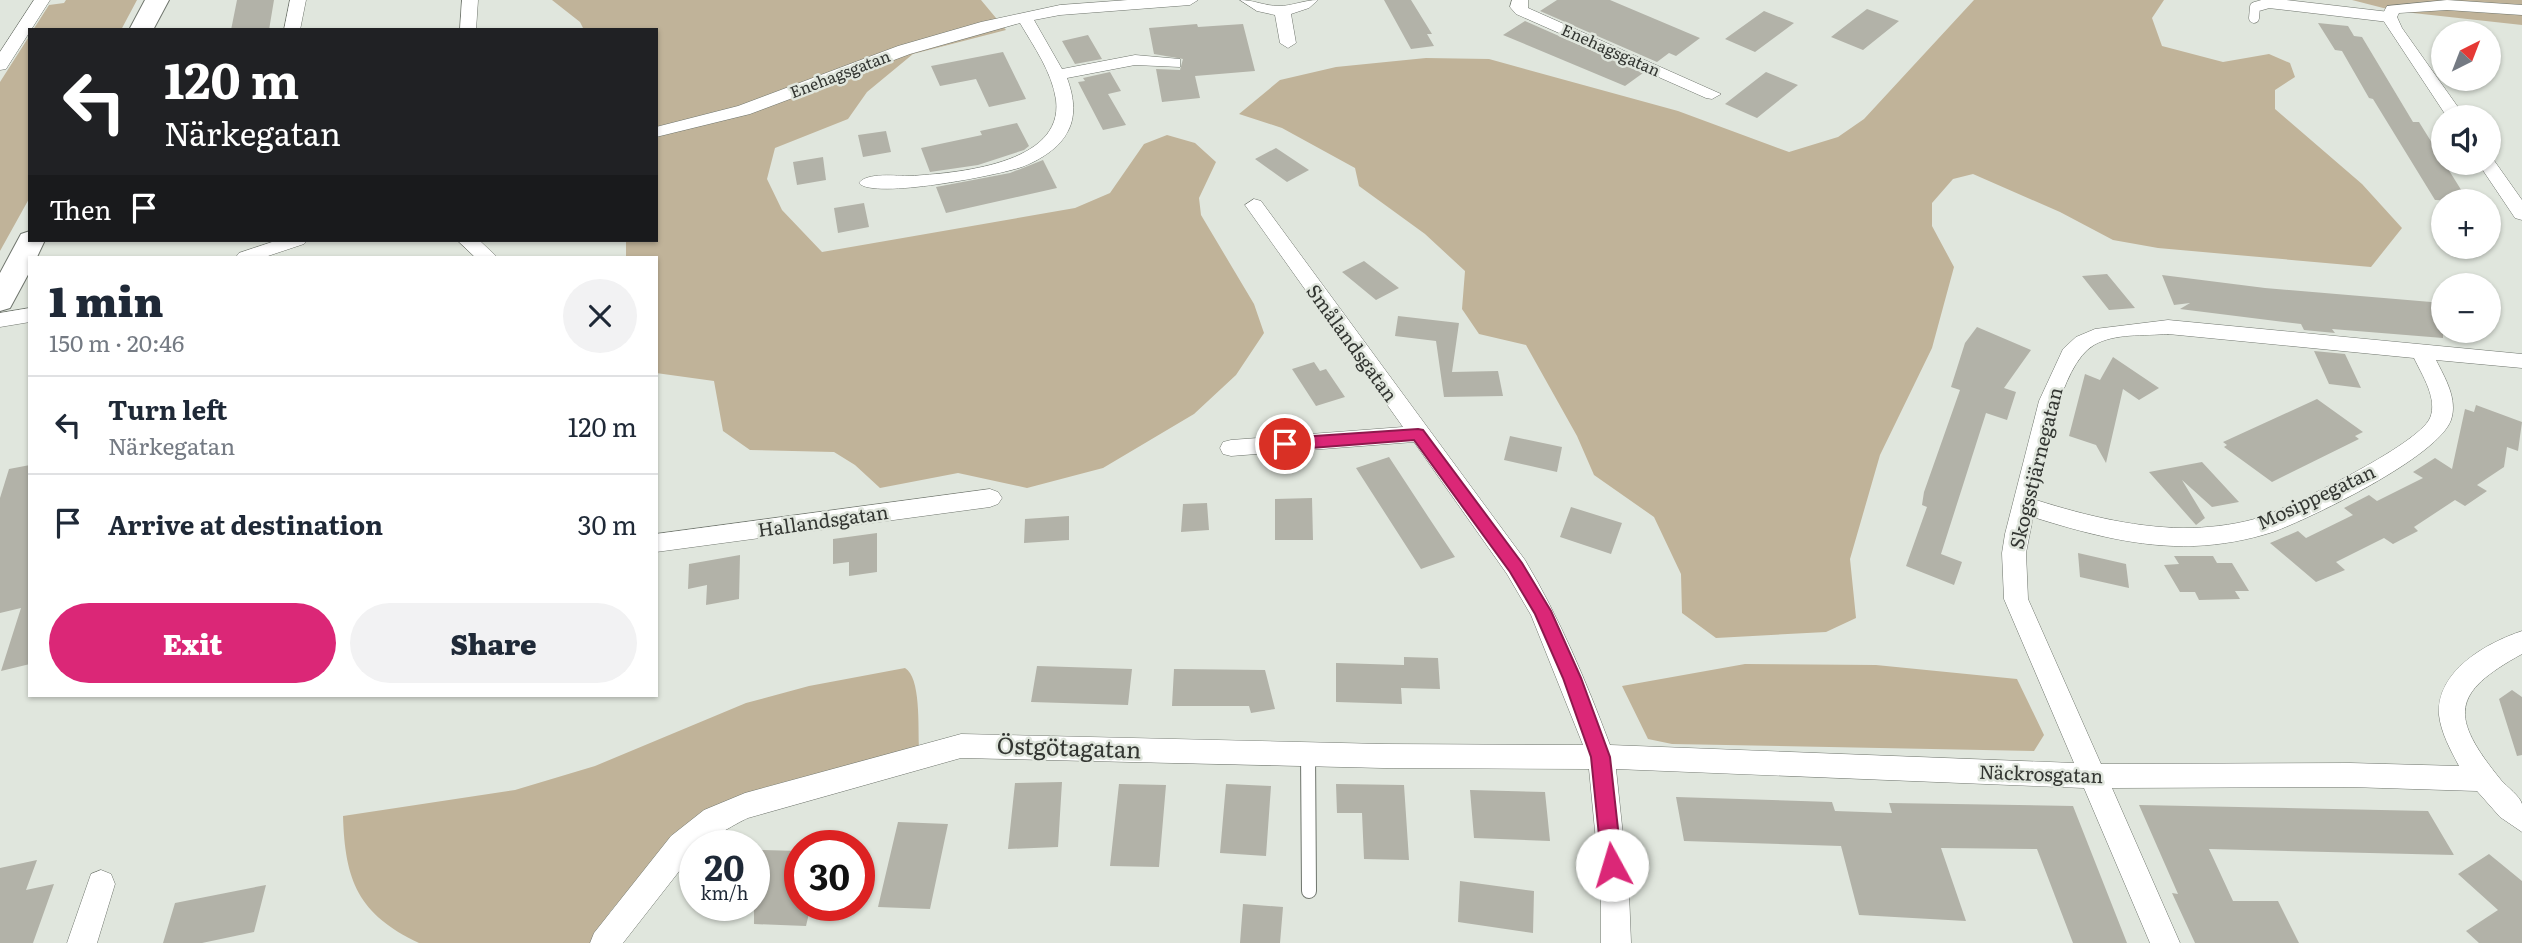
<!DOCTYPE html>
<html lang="en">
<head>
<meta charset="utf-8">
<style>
  :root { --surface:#fff; --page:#f2f2f3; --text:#1f2937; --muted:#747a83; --line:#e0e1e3; --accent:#db2777 }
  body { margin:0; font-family:Literata,serif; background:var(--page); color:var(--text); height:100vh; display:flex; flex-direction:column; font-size:26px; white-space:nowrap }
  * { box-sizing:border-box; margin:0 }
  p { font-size:23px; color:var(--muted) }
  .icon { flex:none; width:38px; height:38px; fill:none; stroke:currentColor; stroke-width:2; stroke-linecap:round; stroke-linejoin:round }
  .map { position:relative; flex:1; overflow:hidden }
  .side { position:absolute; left:28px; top:256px; width:630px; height:441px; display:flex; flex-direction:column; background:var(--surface); border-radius:0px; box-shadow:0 2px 5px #0004 }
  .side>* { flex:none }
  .banner { position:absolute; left:28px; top:28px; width:630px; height:214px; border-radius:0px; box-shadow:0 2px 5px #0004; background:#202124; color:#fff; overflow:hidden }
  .needle { width:46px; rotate:42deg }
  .tools { position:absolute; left:2431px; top:21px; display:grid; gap:14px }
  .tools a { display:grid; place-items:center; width:70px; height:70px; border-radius:50%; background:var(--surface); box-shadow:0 2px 5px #0004; font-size:35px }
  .speed { position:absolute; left:679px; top:830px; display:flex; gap:14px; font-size:35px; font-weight:700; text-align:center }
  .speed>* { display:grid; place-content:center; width:91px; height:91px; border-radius:50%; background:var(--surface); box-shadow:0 2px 5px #0004; line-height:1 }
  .speed small { font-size:18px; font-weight:400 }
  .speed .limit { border:10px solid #d22; background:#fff; color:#111 }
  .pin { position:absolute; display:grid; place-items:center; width:60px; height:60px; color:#fff; margin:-30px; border:4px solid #fff; border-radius:50%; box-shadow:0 2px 7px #0007 }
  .me { position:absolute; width:77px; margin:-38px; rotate:354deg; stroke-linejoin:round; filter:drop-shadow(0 0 5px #0008) }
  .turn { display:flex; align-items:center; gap:24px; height:147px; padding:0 21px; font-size:32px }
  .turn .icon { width:91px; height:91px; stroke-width:2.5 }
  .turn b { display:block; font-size:49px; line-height:60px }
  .then { display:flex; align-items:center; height:66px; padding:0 21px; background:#0003; gap:14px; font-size:26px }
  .round { display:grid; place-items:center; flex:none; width:74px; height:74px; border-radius:37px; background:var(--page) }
  .overview { display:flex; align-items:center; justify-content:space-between; height:119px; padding:0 21px }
  h1 { font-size:42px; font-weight:800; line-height:52px }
  .action { display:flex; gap:14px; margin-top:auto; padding:14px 21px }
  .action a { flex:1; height:80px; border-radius:42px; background:var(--accent); color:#fff; font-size:28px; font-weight:800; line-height:80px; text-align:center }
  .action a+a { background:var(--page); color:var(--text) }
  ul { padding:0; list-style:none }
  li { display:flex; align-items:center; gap:21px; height:98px; padding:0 21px; border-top:2px solid var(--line) }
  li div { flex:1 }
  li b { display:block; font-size:26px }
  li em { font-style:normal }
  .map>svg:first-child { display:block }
  .green { fill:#c0b399 }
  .building { fill:#b2b2a8 }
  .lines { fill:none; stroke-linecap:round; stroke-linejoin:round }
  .service-far1-casing { stroke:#6f756d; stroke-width:11 }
  .service-casing { stroke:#6f756d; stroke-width:16 }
  .minor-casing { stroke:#6f756d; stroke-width:1 }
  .secondary-casing { stroke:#6f756d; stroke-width:2 }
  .service-far1 { stroke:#fff; stroke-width:10 }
  .service { stroke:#fff; stroke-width:14 }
  .minor { fill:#fff; fill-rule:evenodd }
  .secondary { fill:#fff; fill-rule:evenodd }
  .route { fill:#db2777; stroke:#8e194d; stroke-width:2 }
  .labels { text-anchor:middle; stroke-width:5; stroke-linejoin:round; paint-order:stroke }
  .far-street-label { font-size:16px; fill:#333632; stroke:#e0e6dd }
  .street-label { font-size:19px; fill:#333632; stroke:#e0e6dd }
  .near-street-label { font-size:23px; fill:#333632; stroke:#e0e6dd }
</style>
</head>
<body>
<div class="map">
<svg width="2522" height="943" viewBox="0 0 2522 943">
  <rect width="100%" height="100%" fill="#e0e6dd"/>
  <path class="green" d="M 66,0 L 137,0 L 121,30 L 33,30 L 49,5 L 64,3 Z
    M 552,0 L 981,0 L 1006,30 L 913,54 L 867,92 L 848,119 L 775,148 L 767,179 L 782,210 L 822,252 L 1075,208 L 1110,193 L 1144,144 L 1167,135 L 1195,143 L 1216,162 L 1199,198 L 1201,215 L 1254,304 L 1264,333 L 1236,375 L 1194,414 L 1103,468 L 1027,488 L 958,473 L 880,488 L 855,465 L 834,452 L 750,450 L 723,431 L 714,381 L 656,373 L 656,257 L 626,257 L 626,240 L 656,240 L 656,30 L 584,30 L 580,22 Z
    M 1974,0 L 2164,0 L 2152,18 L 2162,46 L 2223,62 L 2269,54 L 2290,63 L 2295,77 L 2275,90 L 2275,109 L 2362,184 L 2402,228 L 2371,267 L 2158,248 L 2113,240 L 2060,212 L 1973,174 L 1953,179 L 1932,203 L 1932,226 L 1954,267 L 1932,348 L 1880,455 L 1850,559 L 1856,618 L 1826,632 L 1716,638 L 1682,613 L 1681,574 L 1654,517 L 1594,475 L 1577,436 L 1526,345 L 1479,334 L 1462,309 L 1465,271 L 1425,234 L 1359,186 L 1355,168 L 1282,128 L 1239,114 L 1280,80 L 1336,67 L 1426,58 L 1489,59 L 1678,111 L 1789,152 L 1838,137 L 1864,119 Z
    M 2352,0 L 2522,0 L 2522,25 L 2395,11 Z
    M 30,35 L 30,197 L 0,251 L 0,82 Z
    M 1745,664 L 1876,665 L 2017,679 L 2044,735 L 2034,751 L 1672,744 L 1648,739 L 1622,686 Z
    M 905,668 C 921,677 918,727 919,746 L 659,855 L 610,912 L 591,943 L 419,943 C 358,914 345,881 343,816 L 515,790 L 595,766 L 746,703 L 809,686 Z"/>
  <path class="building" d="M 237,0 L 274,0 L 269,30 L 231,30 Z
    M 1384,0 L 1411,0 L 1432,34 L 1427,34 L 1434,46 L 1411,49 Z
    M 1557,0 L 1610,0 L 1700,38 L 1676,56 L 1669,53 L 1657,62 L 1540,11 Z
    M 1867,9 L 1899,21 L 1863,50 L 1831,37 Z
    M 1764,11 L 1794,23 L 1755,52 L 1725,39 Z
    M 1525,21 L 1643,73 L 1625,86 L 1503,35 Z
    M 2318,23 L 2348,26 L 2354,36 L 2362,37 L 2413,122 L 2419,122 L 2468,201 L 2435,200 L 2373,99 L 2369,98 L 2342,51 L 2335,50 Z
    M 1197,24 L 1198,27 L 1243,24 L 1255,71 L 1195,76 L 1200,98 L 1162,102 L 1156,69 L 1180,70 L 1183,59 L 1154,54 L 1149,28 Z
    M 1088,35 L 1102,59 L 1075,64 L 1062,41 Z
    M 1003,52 L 1026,99 L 989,107 L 976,79 L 940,86 L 931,66 Z
    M 1110,72 L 1121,91 L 1108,94 L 1126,125 L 1103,130 L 1078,82 L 1085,81 L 1083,78 Z
    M 1766,72 L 1798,85 L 1757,118 L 1725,104 Z
    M 1017,123 L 1029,146 L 1024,150 L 978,165 L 930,172 L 921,148 L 982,135 L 980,131 Z
    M 886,131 L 891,152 L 863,157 L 858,135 Z
    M 1276,148 L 1309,170 L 1287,182 L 1255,159 Z
    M 823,157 L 826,180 L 797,185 L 793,162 Z
    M 1043,160 L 1057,188 L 946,213 L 936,187 L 1010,173 Z
    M 864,203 L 869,227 L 838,233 L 834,208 Z
    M 1364,261 L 1399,288 L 1376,300 L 1342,272 Z
    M 2107,274 L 2135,308 L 2109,310 L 2082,276 Z
    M 2162,275 L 2265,288 L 2443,303 L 2443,338 L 2332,329 L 2335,333 L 2304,330 L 2301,324 L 2180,309 L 2190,303 L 2174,305 Z
    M 1398,316 L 1459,323 L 1452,372 L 1498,371 L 1503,396 L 1444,397 L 1436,341 L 1395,336 Z
    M 1977,327 L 2031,350 L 2004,388 L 2016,392 L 2007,420 L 1986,413 L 1941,554 L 1962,562 L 1954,585 L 1906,566 L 1927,507 L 1922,505 L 1924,492 L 1960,390 L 1951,387 L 1965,343 Z
    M 2314,351 L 2345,354 L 2361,388 L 2329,384 Z
    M 2113,357 L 2159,388 L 2139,400 L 2123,389 L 2106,463 L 2096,445 L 2069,436 L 2085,374 L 2100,380 Z
    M 1314,362 L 1320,371 L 1326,369 L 1345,397 L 1316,406 L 1292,369 Z
    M 2317,399 L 2363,432 L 2355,436 L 2359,439 L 2272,482 L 2224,447 L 2227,445 L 2223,442 Z
    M 2476,405 L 2522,422 L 2518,451 L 2507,447 L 2504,467 L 2477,485 L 2487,491 L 2465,506 L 2455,500 L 2414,527 L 2418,531 L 2393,544 L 2384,538 L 2336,562 L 2345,570 L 2316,582 L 2270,543 L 2298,531 L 2306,538 L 2353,515 L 2344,508 L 2369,495 L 2377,501 L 2423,478 L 2413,472 L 2435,458 L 2452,469 L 2465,409 L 2474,412 Z
    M 1510,436 L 1562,447 L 1557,472 L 1504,460 Z
    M 1389,457 L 1429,518 L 1455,557 L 1421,569 L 1356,468 Z
    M 2202,462 L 2239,502 L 2212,507 L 2182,480 L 2205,518 L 2196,525 L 2149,472 Z
    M 30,465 L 30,664 L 1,671 L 21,608 L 0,613 L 0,498 L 9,469 Z
    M 1312,498 L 1313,540 L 1275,540 L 1275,499 Z
    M 1207,503 L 1209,530 L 1181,532 L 1183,504 Z
    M 1571,507 L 1622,523 L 1611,554 L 1560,537 Z
    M 1069,516 L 1069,540 L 1024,543 L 1025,519 Z
    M 877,533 L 877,572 L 849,576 L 849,562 L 833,564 L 833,539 Z
    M 2078,553 L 2126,564 L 2129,588 L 2080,577 Z
    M 740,555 L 739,599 L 706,605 L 707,585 L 688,589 L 689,564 Z
    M 2174,556 L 2213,556 L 2217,563 L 2232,563 L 2249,591 L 2235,591 L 2240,599 L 2199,600 L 2195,592 L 2180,592 L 2164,565 L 2179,564 Z
    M 1404,657 L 1438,658 L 1440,689 L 1401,688 L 1402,704 L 1336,702 L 1336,663 L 1404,665 Z
    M 1037,666 L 1132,669 L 1128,705 L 1031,702 Z
    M 1174,669 L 1265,670 L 1275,709 L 1251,713 L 1249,706 L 1172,706 Z
    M 2512,690 L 2522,697 L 2522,755 L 2517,756 L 2499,699 Z
    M 1062,782 L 1058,847 L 1008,849 L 1015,783 Z
    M 1119,784 L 1166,785 L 1159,867 L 1110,866 Z
    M 1226,784 L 1271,786 L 1266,856 L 1220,853 Z
    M 1336,784 L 1404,785 L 1409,860 L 1364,859 L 1362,813 L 1337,813 Z
    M 1470,790 L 1545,792 L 1550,841 L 1474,838 Z
    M 1676,797 L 1832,802 L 1835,811 L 1892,813 L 1889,803 L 2073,806 L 2127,943 L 2073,943 L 2037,849 L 1941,848 L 1966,921 L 1859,915 L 1841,846 L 1684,841 Z
    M 2139,805 L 2428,811 L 2454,855 L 2209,849 L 2233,901 L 2278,901 L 2299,943 L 2195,943 L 2172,893 L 2178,894 Z
    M 898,822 L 948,824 L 930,909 L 878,907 Z
    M 762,850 L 800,851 L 800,905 L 811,905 L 806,926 L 754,924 L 754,874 Z
    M 2489,854 L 2522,881 L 2522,943 L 2479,943 L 2466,931 L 2498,910 L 2458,874 Z
    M 37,860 L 26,890 L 54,884 L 33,943 L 0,943 L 0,868 Z
    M 1460,881 L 1534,891 L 1533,933 L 1458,922 Z
    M 266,885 L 254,932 L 202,943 L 163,943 L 175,903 Z
    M 1243,904 L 1283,907 L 1280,943 L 1240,943 Z"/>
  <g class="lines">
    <defs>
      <path id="service-far1" d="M 2254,18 L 2255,7 L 2269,3 L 2389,17"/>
      <path id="service" d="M 1308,752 L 1309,891"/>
      <path id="minor" d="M 34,0 L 50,0 L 6,69 L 0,70 L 0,52 Z
        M 290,0 L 306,0 L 300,30 L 284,30 Z
        M 462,0 L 478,0 L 476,30 L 460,30 Z
        M 1128,0 L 1198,0 L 1190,5 L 1060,15 L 1034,20 L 1062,69 L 1135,55 L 1180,59 L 1180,67 L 1135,65 L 1067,78 C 1073,94 1077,114 1068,131 C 1060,148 1040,160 1022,167 C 999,175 873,200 859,183 C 867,172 897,176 910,176 C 955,173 1064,165 1056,100 C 1052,72 1034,47 1020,23 L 910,54 L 750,114 L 656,137 L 656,127 L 738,106 L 898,46 L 981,22 L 1060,5 Z
        M 1240,0 C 1254,0 1265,6 1279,6 C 1292,6 1304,0 1318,0 L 1309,8 L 1291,14 L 1296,43 L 1288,48 L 1280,43 L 1275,15 L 1257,11 Z
        M 1512,0 L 1528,0 L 1528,8 L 1721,94 L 1712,99 L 1706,98 L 1516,14 L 1510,7 Z
        M 2447,0 L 2522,5 L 2522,15 L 2447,10 L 2399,13 L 2397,17 L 2402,28 L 2465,117 L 2447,117 L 2381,17 L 2387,6 Z
        M 2488,158 L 2493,159 L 2522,200 L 2522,220 L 2515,218 L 2478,163 L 2488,163 Z
        M 1254,199 L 1261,201 L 1525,560 C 1560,619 1586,681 1610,745 L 2074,763 L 2004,599 L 2002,553 L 2005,534 L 2039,401 L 2063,349 L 2076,337 L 2095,329 L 2168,320 L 2522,354 L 2522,368 L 2436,360 C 2445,378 2458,399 2451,420 C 2438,457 2311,518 2273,532 C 2248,540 2221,545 2194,546 C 2139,548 2084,533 2033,517 L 2026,553 L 2028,599 L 2101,764 L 2350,763 L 2459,766 C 2451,751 2441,733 2439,715 C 2436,671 2486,643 2522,631 L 2522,654 C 2451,693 2449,716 2501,780 C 2507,787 2520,796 2522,804 C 2522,813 2522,823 2522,832 L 2500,817 L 2477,791 L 2350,787 L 2112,788 L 2180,943 L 2150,943 L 2084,788 L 1616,769 L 1629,892 L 1631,943 L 1601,943 L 1601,892 L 1589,769 L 1383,768 L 961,758 L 748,818 C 736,823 702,845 695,845 L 695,851 L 623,943 L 590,943 L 594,933 L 671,836 L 704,810 L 745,793 L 961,734 L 1383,744 L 1583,745 L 1531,615 L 1507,574 L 1414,442 L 1231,456 L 1223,454 L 1220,448 L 1223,442 L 1231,440 L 1403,427 L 1245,205 ZM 2168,334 L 2414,358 C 2422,375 2438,399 2430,418 C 2418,445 2292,506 2261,517 C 2240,524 2215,527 2193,528 C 2140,529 2087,516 2036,500 C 2044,462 2059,365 2094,345 C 2115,333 2144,336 2168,334 Z
        M 278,240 L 307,240 L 304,244 L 265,257 L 236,257 L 239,253 Z
        M 457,240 L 479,240 L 497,257 L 475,257 Z
        M 30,308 L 30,322 L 0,327 L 0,313 Z
        M 990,489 L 998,492 L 1002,498 L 998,504 L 990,507 L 656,552 L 656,534 Z
        M 101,870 L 111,874 L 115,884 L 97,943 L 67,943 L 91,874 Z"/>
      <path id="secondary" d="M 145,0 L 169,0 L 153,30 L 129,30 Z
        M 30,231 L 30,240 L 45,240 L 37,257 L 30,257 L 30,271 L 10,308 L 0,311 L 0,273 L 21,234 Z"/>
    </defs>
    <use href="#service-far1" class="service-far1-casing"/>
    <use href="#service" class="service-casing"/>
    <use href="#minor" class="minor-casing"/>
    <use href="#secondary" class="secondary-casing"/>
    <use href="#service-far1" class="service-far1"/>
    <use href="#service" class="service"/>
    <use href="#minor" class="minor"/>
    <use href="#secondary" class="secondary"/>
  </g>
  <path class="route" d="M 1418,429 L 1423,430 L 1522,563 L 1551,611 L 1581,678 L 1610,757 L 1622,865 L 1620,872 L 1612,874 L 1605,872 L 1602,865 L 1591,757 L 1563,678 L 1535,614 L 1510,572 L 1414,440 L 1285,450 L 1277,444 L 1285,438 Z"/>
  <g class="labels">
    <g class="far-street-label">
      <text transform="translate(1611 50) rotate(24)" y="6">Enehagsgatan</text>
      <text transform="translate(840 74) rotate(-21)" y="6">Enehagsgatan</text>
    </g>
    <g class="street-label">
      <text transform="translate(1352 343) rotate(54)" y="7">Smålandsgatan</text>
      <text transform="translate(2036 468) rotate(-76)" y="7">Skogsstjärnegatan</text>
      <text transform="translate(2316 497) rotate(-25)" y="7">Mosippegatan</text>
      <text transform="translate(823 521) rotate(-8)" y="7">Hallandsgatan</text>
      <text transform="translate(2041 774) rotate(2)" y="7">Näckrosgatan</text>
    </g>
    <g class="near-street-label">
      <text transform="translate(1069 748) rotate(2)" y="8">Östgötagatan</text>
    </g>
  </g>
</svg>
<div class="tools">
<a><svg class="needle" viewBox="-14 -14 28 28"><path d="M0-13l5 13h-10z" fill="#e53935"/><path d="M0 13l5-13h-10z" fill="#747a83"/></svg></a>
<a><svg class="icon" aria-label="sound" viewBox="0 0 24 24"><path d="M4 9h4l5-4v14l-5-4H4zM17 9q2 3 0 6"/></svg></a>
<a>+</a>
<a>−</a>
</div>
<div class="speed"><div>20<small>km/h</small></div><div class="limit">30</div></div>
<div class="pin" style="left:1285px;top:444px;background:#d93025"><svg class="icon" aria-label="arrive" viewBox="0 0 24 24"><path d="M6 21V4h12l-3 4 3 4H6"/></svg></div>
<svg class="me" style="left:1612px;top:865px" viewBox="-20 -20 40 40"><circle r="19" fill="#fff"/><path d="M0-13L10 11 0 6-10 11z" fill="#db2777"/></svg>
<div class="banner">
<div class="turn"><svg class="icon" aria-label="left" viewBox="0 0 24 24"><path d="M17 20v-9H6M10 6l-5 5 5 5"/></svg><div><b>120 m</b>Närkegatan</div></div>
<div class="then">Then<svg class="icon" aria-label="arrive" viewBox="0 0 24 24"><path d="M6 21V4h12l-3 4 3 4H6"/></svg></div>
</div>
<section class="side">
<div class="overview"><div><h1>1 min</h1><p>150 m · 20:46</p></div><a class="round"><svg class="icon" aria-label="close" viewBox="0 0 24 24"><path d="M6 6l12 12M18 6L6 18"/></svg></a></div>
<ul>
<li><svg class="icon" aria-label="left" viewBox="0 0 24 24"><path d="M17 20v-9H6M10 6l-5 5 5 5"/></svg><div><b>Turn left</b><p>Närkegatan</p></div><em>120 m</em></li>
<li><svg class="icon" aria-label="arrive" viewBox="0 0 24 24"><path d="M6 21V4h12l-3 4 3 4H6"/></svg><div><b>Arrive at destination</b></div><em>30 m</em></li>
</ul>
<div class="action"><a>Exit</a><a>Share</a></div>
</section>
</div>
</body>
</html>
